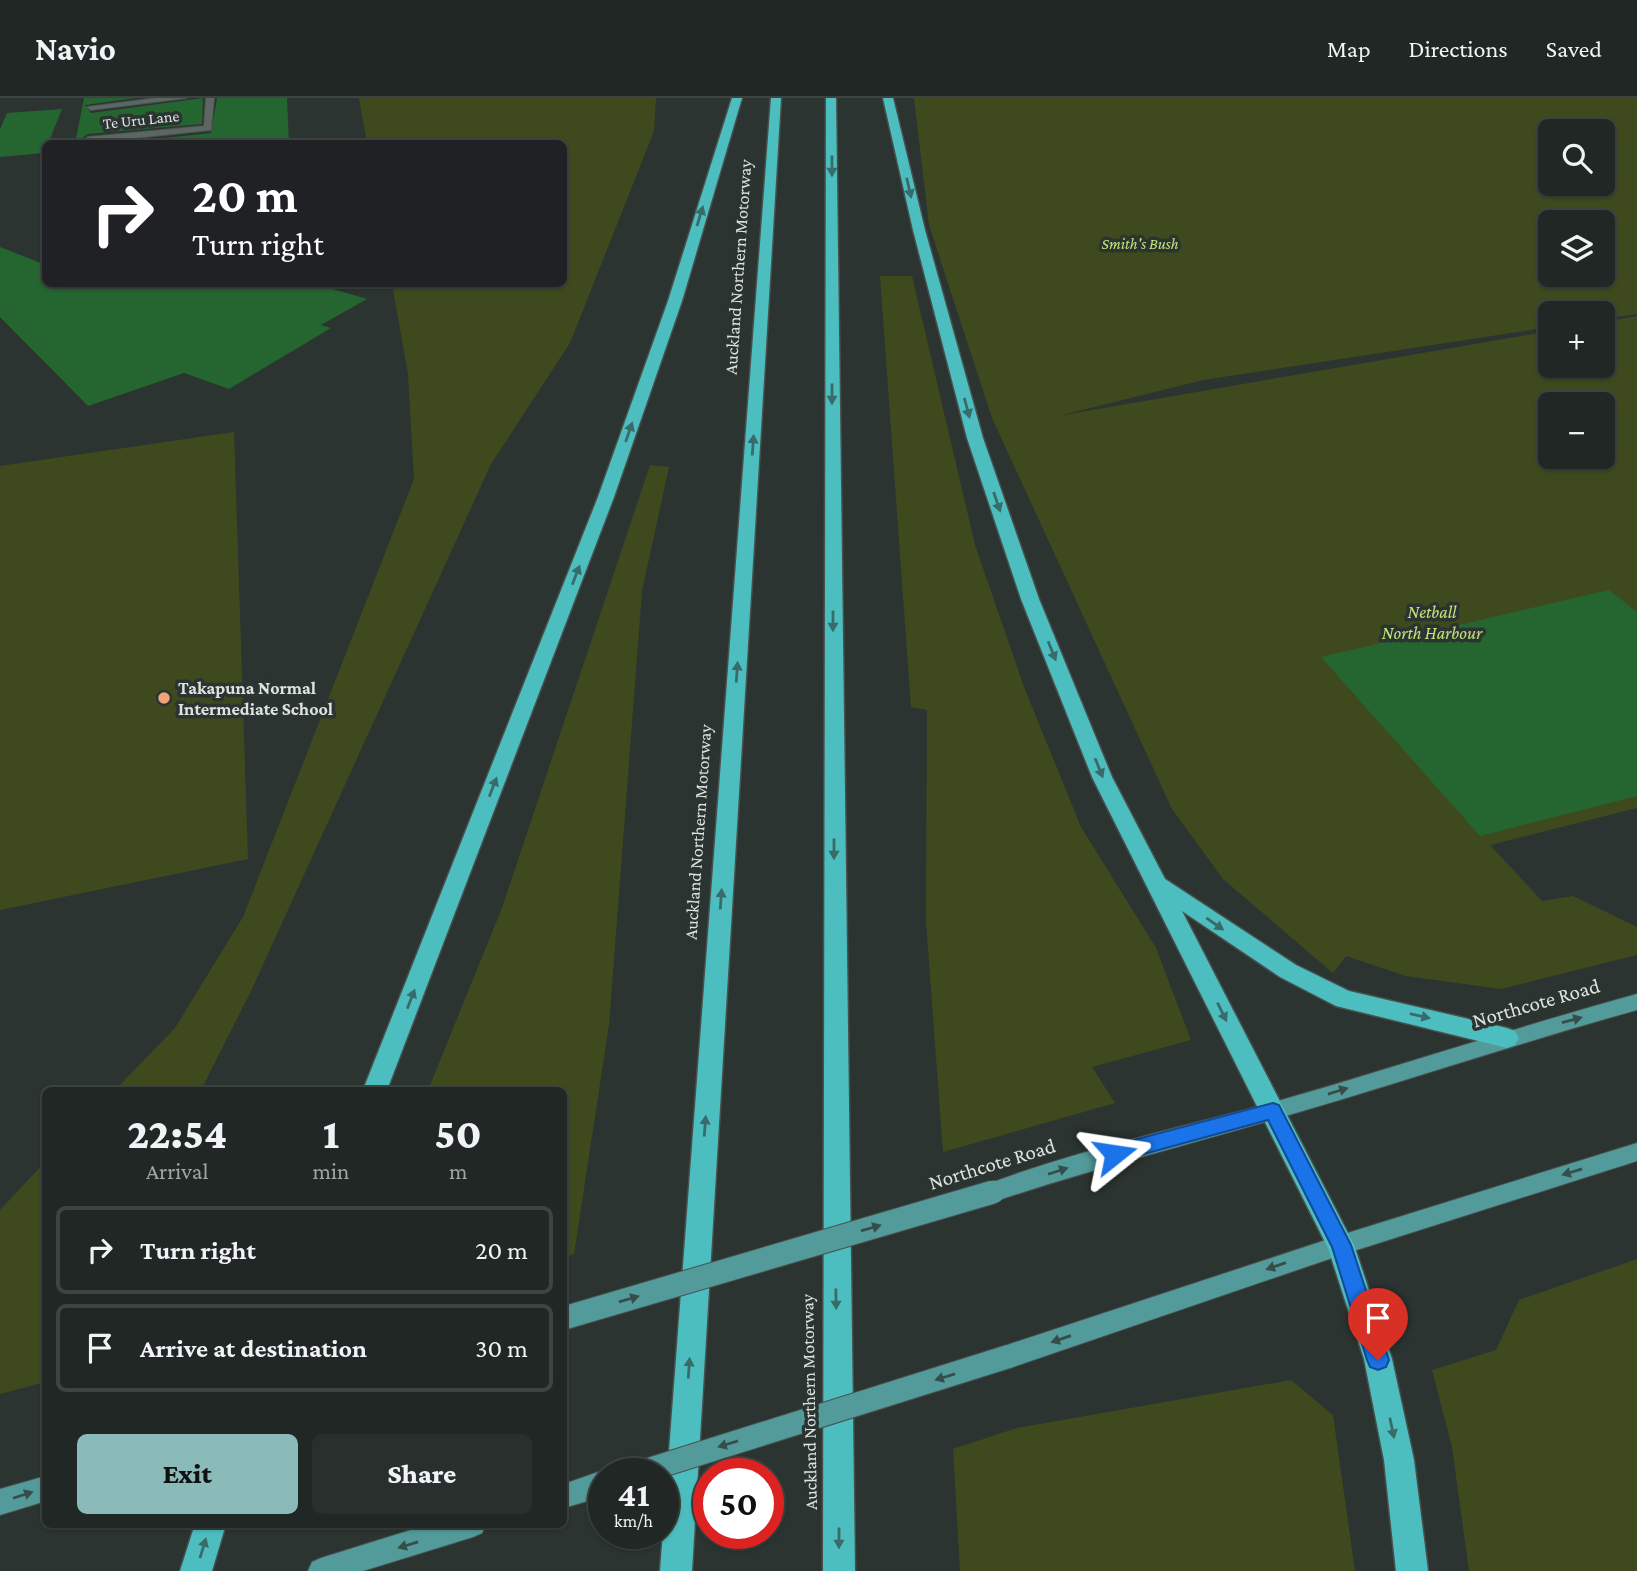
<!DOCTYPE html>
<html lang="en">
<head>
<meta charset="utf-8">
<style>
  :root { --surface:#202725; --page:#282f2d; --text:#f1f3f6; --muted:#a2a5a7; --line:#3d4442; --accent:#8bbbb9 }
  body { margin:0; font-family:"Crimson Pro",serif; background:var(--page); color:var(--text); height:100vh; display:flex; flex-direction:column; font-size:26px; white-space:nowrap }
  * { box-sizing:border-box; margin:0 }
  p { font-size:23px; color:var(--muted) }
  .icon { flex:none; width:38px; height:38px; fill:none; stroke:currentColor; stroke-width:2; stroke-linecap:round; stroke-linejoin:round }
  .map { position:relative; flex:1; overflow:hidden }
  .sheet { position:absolute; left:42px; top:989px; width:525px; height:441px; display:flex; flex-direction:column; background:var(--surface); border-radius:10px; box-shadow:0 2px 5px #0004,0 0 0 2px var(--line) }
  .sheet>* { flex:none }
  .top-card { position:absolute; left:42px; top:42px; width:525px; height:147px; border-radius:10px; box-shadow:0 2px 5px #0004,0 0 0 2px var(--line); background:#202124; color:#fff; overflow:hidden }
  .controls { position:absolute; left:1538px; top:21px; display:grid; gap:14px }
  .controls a { display:grid; place-items:center; width:77px; height:77px; border-radius:10px; background:var(--surface); box-shadow:0 2px 5px #0004,0 0 0 2px var(--line); font-size:35px }
  .speed { position:absolute; left:588px; top:1360px; display:flex; gap:14px; font-size:35px; font-weight:700; text-align:center }
  .speed>* { display:grid; place-content:center; width:91px; height:91px; border-radius:50%; background:var(--surface); box-shadow:0 2px 5px #0004,0 0 0 2px var(--line); line-height:1 }
  .speed small { font-size:18px; font-weight:400 }
  .speed .limit { border:10px solid #d22; background:#fff; color:#111 }
  .pin { position:absolute; display:grid; place-items:center; width:60px; height:60px; color:#fff; margin:-72px -30px; border-radius:50% 50% 50% 0; rotate:-45deg; box-shadow:0 0 7px #0007 }
  .pin .icon { rotate:45deg }
  .me { position:absolute; width:77px; margin:-38px; rotate:75deg; stroke-linejoin:round; filter:drop-shadow(0 0 5px #0008) }
  .turn { display:flex; align-items:center; gap:24px; height:147px; padding:0 35px; font-size:32px }
  .turn .icon { width:91px; height:91px; stroke-width:2.5 }
  .turn b { display:block; font-size:49px; line-height:60px }
  .eta { display:flex; justify-content:space-evenly; align-items:center; height:119px; text-align:center }
  .eta b { font-size:42px; font-weight:800; line-height:49px }
  .primary-button { display:flex; gap:14px; margin-top:auto; padding:14px 35px }
  .primary-button a { flex:1; height:80px; border-radius:10px; background:var(--accent); color:#111; font-size:28px; font-weight:800; line-height:80px; text-align:center }
  .primary-button a+a { background:var(--page); color:var(--text) }
  ul { padding:0; list-style:none }
  li { display:flex; align-items:center; gap:21px; height:88px; margin:0 14px 10px; padding:0 21px; border:4px solid var(--line); border-radius:10px }
  li div { flex:1 }
  li b { display:block; font-size:26px }
  li em { font-style:normal }
  header { display:flex; align-items:center; gap:42px; box-sizing:border-box; height:98px; padding:0 35px; background:var(--surface); border-bottom:2px solid var(--line) }
  header strong { font-size:33px }
  nav { display:flex; gap:38px; margin-inline-start:auto; font-size:24px }
  .map>svg:first-child { display:block }
  .green { fill:#3e4a1e; fill-rule:evenodd }
  .building { fill:#246530 }
  .lines { fill:none; stroke-linecap:round; stroke-linejoin:round }
  .minor-casing { stroke:#48504d; stroke-width:2 }
  .major-casing { stroke:#48504d; stroke-width:2 }
  .highway-casing { stroke:#48504d; stroke-width:3 }
  .minor { fill:#5c6662; fill-rule:evenodd }
  .major { fill:#529b9a; fill-rule:evenodd }
  .highway { fill:#4cbebf; fill-rule:evenodd }
  .major-bridge-casing { stroke:#48504d; stroke-width:25; stroke-linecap:butt }
  .major-bridge { stroke:#529b9a; stroke-width:23 }
  .oneway { fill:#386b6a }
  .oneway2 { fill:#354e4b }
  .route { fill:#1a73e8; stroke:#114b97; stroke-width:2 }
  .poi-dot { fill:#f0a278; stroke:#2b3431; stroke-width:2.5 }
  .labels { text-anchor:middle; stroke-width:7; stroke-linejoin:round; paint-order:stroke }
  .far-street-label { font-size:16px; fill:#dde3e1; stroke:#2b3431 }
  .far-park-label { font-size:16px; font-style:italic; fill:#c4e379; stroke:#2b3431 }
  .street-label { font-size:18px; fill:#dde3e1; stroke:#2b3431 }
  .park-label { font-size:18px; font-style:italic; fill:#c4e379; stroke:#2b3431 }
  .poi-label { font-size:18px; font-weight:bold; fill:#dde3e1; stroke:#2b3431; text-anchor:start }
  .near-street-label { font-size:21px; fill:#dde3e1; stroke:#2b3431 }
</style>
</head>
<body>
<header>
<strong>Navio</strong>
<nav><a>Map</a><a>Directions</a><a>Saved</a></nav>
</header>
<div class="map">
<svg width="1637" height="1473" viewBox="0 0 1637 1473">
  <rect width="100%" height="100%" fill="#2b3431"/>
  <path class="green" d="M 359,0 L 656,0 L 654,33 L 570,245 L 491,366 L 252,891 L 201,992 L 115,992 L 175,930 L 243,819 L 414,381 L 408,276 L 392,186 L 564,186 L 564,46 L 367,45 Z
    M 914,0 L 1637,0 L 1637,216 L 1603,221 L 1603,215 L 1550,215 L 1550,229 L 1203,282 L 1058,318 L 1550,233 L 1550,268 L 1603,268 L 1603,224 L 1637,218 L 1637,710 L 1490,747 L 1542,803 L 1573,798 L 1637,829 L 1637,857 L 1501,891 L 1406,878 L 1346,858 L 1333,875 L 1223,781 L 1172,711 L 992,320 L 929,127 ZM 1550,33 L 1603,33 L 1603,86 L 1550,86 ZM 1550,124 L 1603,124 L 1603,177 L 1550,177 ZM 1550,306 L 1603,306 L 1603,359 L 1550,359 Z
    M 880,178 L 912,178 L 975,447 L 1024,589 L 1081,729 L 1156,850 L 1191,942 L 1092,969 L 1115,1005 L 943,1054 L 926,823 L 927,612 L 911,609 Z
    M 234,334 L 248,761 L 0,812 L 0,368 Z
    M 650,367 L 669,369 L 642,493 L 609,927 L 574,1156 L 564,1159 L 564,992 L 428,992 L 502,810 Z
    M 45,1064 L 45,1284 L 0,1296 L 0,1112 Z
    M 1637,1161 L 1637,1473 L 1469,1473 L 1452,1349 L 1432,1272 L 1496,1252 L 1519,1202 Z
    M 1291,1282 L 1333,1317 L 1355,1473 L 960,1473 L 953,1351 L 1017,1330 Z"/>
  <path class="building" d="M 84,0 L 136,0 L 85,7 L 91,15 L 203,0 L 202,26 L 88,36 L 81,41 L 84,46 L 75,46 Z
    M 217,0 L 287,0 L 289,46 L 108,46 L 211,35 Z
    M 62,11 L 48,46 L 46,46 L 44,55 L 0,59 L 0,31 L 7,15 Z
    M 0,149 L 46,167 L 46,186 L 315,186 L 367,201 L 321,227 L 331,230 L 229,291 L 184,275 L 88,308 L 0,219 Z
    M 1609,492 L 1637,514 L 1637,698 L 1480,738 L 1321,559 Z"/>
  <g class="lines">
    <defs>
      <path id="minor" d="M 156,0 L 187,0 L 91,12 L 87,9 Z
        M 206,0 L 214,0 L 211,32 L 88,45 L 83,42 L 88,39 L 204,28 Z"/>
      <path id="major" d="M 1637,896 L 1637,912 C 1515,946 1394,987 1272,1022 C 1179,1049 1085,1073 993,1104 L 985,1101 L 982,1094 L 985,1087 C 1078,1052 1175,1031 1271,1005 C 1393,970 1514,930 1637,896 Z
        M 1637,1045 L 1637,1063 L 1341,1157 L 1010,1270 L 1002,1266 L 998,1258 L 1002,1250 L 1010,1246 L 1341,1137 Z
        M 604,1372 L 611,1376 L 604,1376 L 604,1398 L 564,1410 L 564,1386 Z
        M 46,1378 L 46,1403 L 0,1417 L 0,1391 Z
        M 430,1426 L 486,1426 L 482,1435 L 473,1439 L 363,1473 L 308,1473 L 312,1464 L 321,1460 Z"/>
      <path id="highway" d="M 732,0 L 742,0 L 682,203 L 614,399 L 387,992 L 363,992 L 598,399 L 668,203 Z
        M 771,0 L 781,0 L 692,1473 L 660,1473 Z
        M 826,0 L 836,0 L 855,1473 L 823,1473 Z
        M 883,0 L 893,0 L 925,132 L 983,340 L 1039,501 L 1112,679 L 1165,781 L 1296,867 L 1349,893 L 1507,930 L 1515,933 L 1519,940 L 1515,947 L 1507,950 L 1336,908 L 1280,879 L 1182,813 L 1354,1147 L 1392,1261 L 1414,1362 L 1428,1473 L 1396,1473 L 1384,1362 L 1364,1261 L 1328,1150 L 1092,679 L 1021,501 L 967,340 L 913,132 Z
        M 195,1426 L 226,1426 L 212,1473 L 180,1473 Z"/>
    </defs>
    <use href="#minor" class="minor-casing"/>
    <use href="#major" class="major-casing"/>
    <use href="#highway" class="highway-casing"/>
    <use href="#minor" class="minor"/>
    <use href="#major" class="major"/>
    <use href="#highway" class="highway"/>
    <defs>
      <path id="major-bridge" d="M 564,1220 L 993,1094
        M 635,1376 L 1010,1258"/>
    </defs>
    <use href="#major-bridge" class="major-bridge-casing"/>
    <use href="#major-bridge" class="major-bridge"/>
  </g>
  <defs><path id="oneway-solid" d="M-6-.8H1V-3.2L6.5 0L1 3.2V.8H-6Z" transform="scale(1.75)"/></defs>
  <g class="oneway">
    <use href="#oneway-solid" transform="translate(832 68) rotate(90)"/>
    <use href="#oneway-solid" transform="translate(909 90) rotate(77)"/>
    <use href="#oneway-solid" transform="translate(700 118) rotate(-73)"/>
    <use href="#oneway-solid" transform="translate(832 296) rotate(90)"/>
    <use href="#oneway-solid" transform="translate(967 310) rotate(75)"/>
    <use href="#oneway-solid" transform="translate(629 334) rotate(-71)"/>
    <use href="#oneway-solid" transform="translate(753 347) rotate(-86)"/>
    <use href="#oneway-solid" transform="translate(997 404) rotate(71)"/>
    <use href="#oneway-solid" transform="translate(576 477) rotate(-69)"/>
    <use href="#oneway-solid" transform="translate(833 523) rotate(90)"/>
    <use href="#oneway-solid" transform="translate(1052 553) rotate(68)"/>
    <use href="#oneway-solid" transform="translate(737 574) rotate(-86)"/>
    <use href="#oneway-solid" transform="translate(1099 670) rotate(68)"/>
    <use href="#oneway-solid" transform="translate(493 689) rotate(-69)"/>
    <use href="#oneway-solid" transform="translate(834 751) rotate(90)"/>
    <use href="#oneway-solid" transform="translate(721 801) rotate(-86)"/>
    <use href="#oneway-solid" transform="translate(1215 826) rotate(35)"/>
    <use href="#oneway-solid" transform="translate(411 901) rotate(-69)"/>
    <use href="#oneway-solid" transform="translate(1222 914) rotate(64)"/>
    <use href="#oneway-solid" transform="translate(1420 918) rotate(13)"/>
    <use href="#oneway-solid" transform="translate(705 1028) rotate(-86)"/>
    <use href="#oneway-solid" transform="translate(836 1201) rotate(89)"/>
    <use href="#oneway-solid" transform="translate(689 1270) rotate(-86)"/>
    <use href="#oneway-solid" transform="translate(1392 1330) rotate(78)"/>
    <use href="#oneway-solid" transform="translate(839 1440) rotate(90)"/>
    <use href="#oneway-solid" transform="translate(203 1450) rotate(-73)"/>
  </g>
  <g class="oneway2">
    <use href="#oneway-solid" transform="translate(1572 922) rotate(-15)"/>
    <use href="#oneway-solid" transform="translate(1338 993) rotate(-17)"/>
    <use href="#oneway-solid" transform="translate(1058 1073) rotate(-18)"/>
    <use href="#oneway-solid" transform="translate(1572 1074) rotate(163)"/>
    <use href="#oneway-solid" transform="translate(871 1130) rotate(-16)"/>
    <use href="#oneway-solid" transform="translate(1276 1168) rotate(161)"/>
    <use href="#oneway-solid" transform="translate(629 1201) rotate(-16)"/>
    <use href="#oneway-solid" transform="translate(1061 1241) rotate(161)"/>
    <use href="#oneway-solid" transform="translate(945 1279) rotate(163)"/>
    <use href="#oneway-solid" transform="translate(728 1346) rotate(163)"/>
    <use href="#oneway-solid" transform="translate(23 1397) rotate(-18)"/>
    <use href="#oneway-solid" transform="translate(408 1447) rotate(163)"/>
  </g>
  <path class="route" d="M 1273,1005 L 1279,1007 L 1351,1147 L 1389,1262 L 1386,1269 L 1378,1272 L 1370,1269 L 1367,1262 L 1332,1149 L 1268,1022 L 1115,1064 L 1108,1062 L 1105,1056 L 1108,1050 L 1115,1047 Z"/>
  <circle class="poi-dot" cx="164" cy="600" r="7"/>
  <g class="labels">
    <g class="far-street-label">
      <text transform="translate(141 21) rotate(-6)" y="6">Te Uru Lane</text>
    </g>
    <g class="far-park-label">
      <text x="1140" y="151">Smith's Bush</text>
    </g>
    <g class="street-label">
      <text transform="translate(738 169) rotate(-86)" y="6">Auckland Northern Motorway</text>
      <text transform="translate(698 734) rotate(-86)" y="6">Auckland Northern Motorway</text>
      <text transform="translate(809 1304) rotate(-91)" y="6">Auckland Northern Motorway</text>
    </g>
    <g class="park-label">
      <text x="1432" y="520">Netball<tspan x="1432" dy="21">North Harbour</tspan></text>
    </g>
    <g class="poi-label">
      <text x="178" y="596">Takapuna Normal<tspan x="178" dy="21">Intermediate School</tspan></text>
    </g>
    <g class="near-street-label">
      <text transform="translate(1536 905) rotate(-16)" y="7">Northcote Road</text>
      <text transform="translate(992 1066) rotate(-17)" y="7">Northcote Road</text>
    </g>
  </g>
</svg>
<div class="controls">
<a><svg class="icon" aria-label="search" viewBox="0 0 24 24"><circle cx="10" cy="10" r="6"/><path d="M15 15l6 6"/></svg></a>
<a><svg class="icon" aria-label="layers" viewBox="0 0 24 24"><path d="M12 4l9 5-9 5-9-5zM3 14l9 5 9-5"/></svg></a>
<a>+</a>
<a>−</a>
</div>
<div class="speed"><div>41<small>km/h</small></div><div class="limit">50</div></div>
<div class="pin" style="left:1378px;top:1262px;background:#d93025"><svg class="icon" aria-label="arrive" viewBox="0 0 24 24"><path d="M6 21V4h12l-3 4 3 4H6"/></svg></div>
<svg class="me" style="left:1115px;top:1056px" viewBox="-20 -20 40 40"><path d="M0-17L14 15 0 8-14 15z" fill="#1a73e8" stroke="#fff" stroke-width="4"/></svg>
<div class="top-card">
<div class="turn"><svg class="icon" aria-label="right" viewBox="0 0 24 24"><path d="M7 20v-9h11M14 6l5 5-5 5"/></svg><div><b>20 m</b>Turn right</div></div>
</div>
<section class="sheet">
<div class="eta">
<div><b>22:54</b><p>Arrival</p></div>
<div><b>1</b><p>min</p></div>
<div><b>50</b><p>m</p></div>
</div>
<ul>
<li><svg class="icon" aria-label="right" viewBox="0 0 24 24"><path d="M7 20v-9h11M14 6l5 5-5 5"/></svg><div><b>Turn right</b></div><em>20 m</em></li>
<li><svg class="icon" aria-label="arrive" viewBox="0 0 24 24"><path d="M6 21V4h12l-3 4 3 4H6"/></svg><div><b>Arrive at destination</b></div><em>30 m</em></li>
</ul>
<div class="primary-button"><a>Exit</a><a>Share</a></div>
</section>
</div>
</body>
</html>
